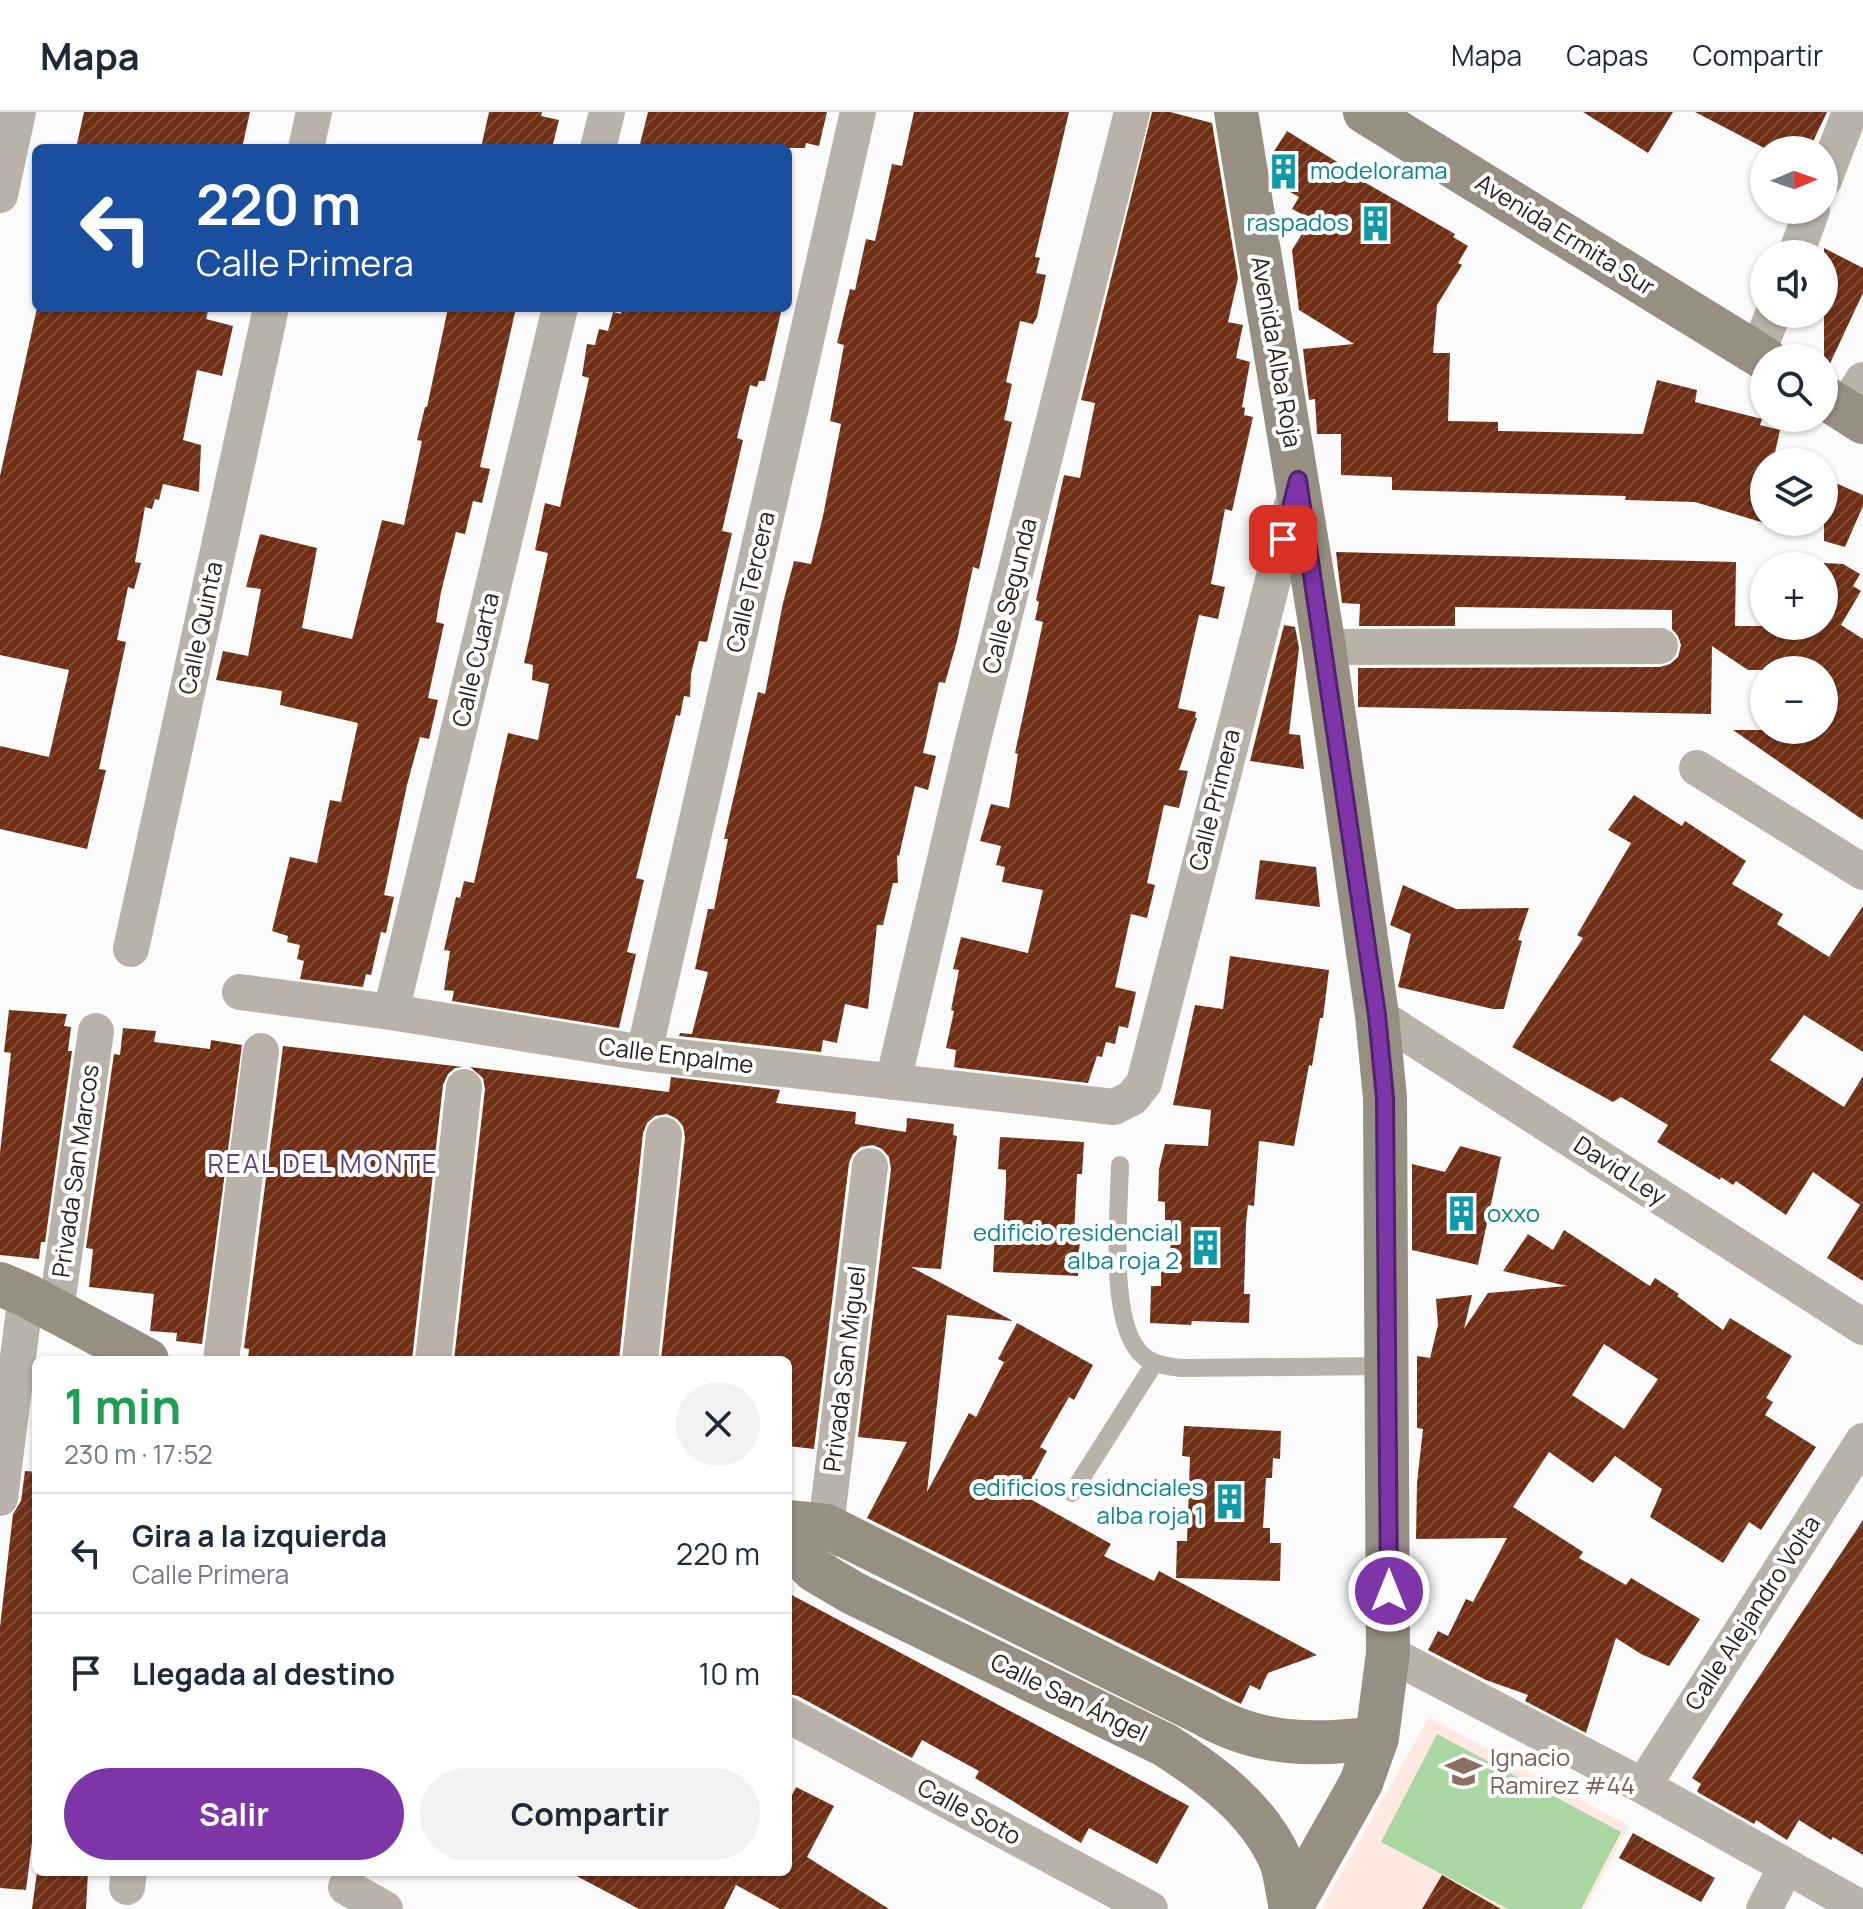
<!DOCTYPE html>
<html lang="es">
<head>
<meta charset="utf-8">
<style>
  :root { --surface:#fff; --page:#f2f2f3; --text:#1f2937; --muted:#747a83; --line:#e0e1e3; --accent:#7d35a8 }
  body { margin:0; font-family:Manrope,sans-serif; background:var(--page); color:var(--text); height:100vh; display:flex; flex-direction:column; font-size:30px; white-space:nowrap }
  * { box-sizing:border-box; margin:0 }
  p { font-size:26px; color:var(--muted) }
  .icon { flex:none; width:44px; height:44px; fill:none; stroke:currentColor; stroke-width:2; stroke-linecap:round; stroke-linejoin:round }
  .map { position:relative; flex:1; overflow:hidden }
  .details { position:absolute; left:32px; top:1244px; width:760px; height:520px; display:flex; flex-direction:column; background:var(--surface); border-radius:12px; box-shadow:0 2px 6px #0004 }
  .details>* { flex:none }
  .banner { position:absolute; left:32px; top:32px; width:760px; height:168px; border-radius:12px; box-shadow:0 2px 6px #0004; background:#1a4fa0; color:#fff; overflow:hidden }
  .needle { width:52px; rotate:88deg }
  .fabs { position:absolute; left:1750px; top:24px; display:grid; gap:16px }
  .fabs a { display:grid; place-items:center; width:88px; height:88px; border-radius:50%; background:var(--surface); box-shadow:0 2px 6px #0004; font-size:40px }
  .pin { position:absolute; display:grid; place-items:center; width:68px; height:68px; color:#fff; margin:-34px; border-radius:16px; box-shadow:0 4px 12px #0006 }
  .me { position:absolute; width:88px; margin:-44px; rotate:0deg; stroke-linejoin:round; filter:drop-shadow(0 0 6px #0008) }
  .turn { display:flex; align-items:center; gap:28px; height:168px; padding:0 32px; font-size:36px }
  .turn .icon { width:104px; height:104px; stroke-width:2.5 }
  .turn b { display:block; font-size:56px; line-height:68px }
  .round { display:grid; place-items:center; flex:none; width:84px; height:84px; border-radius:42px; background:var(--page) }
  .summary { display:flex; align-items:center; justify-content:space-between; height:136px; padding:0 32px }
  h1 { font-size:48px; font-weight:700; line-height:60px; color:#1e9e55 }
  .cta { display:flex; gap:16px; margin-top:auto; padding:16px 32px }
  .cta a { flex:1; height:92px; border-radius:48px; background:var(--accent); color:#fff; font-size:32px; font-weight:700; line-height:92px; text-align:center }
  .cta a+a { background:var(--page); color:var(--text) }
  ul { padding:0; list-style:none }
  li { display:flex; align-items:center; gap:24px; height:120px; padding:0 32px; border-top:2px solid var(--line) }
  li div { flex:1 }
  li b { display:block; font-size:30px }
  li em { font-style:normal }
  header { display:flex; align-items:center; gap:48px; box-sizing:border-box; height:112px; padding:0 40px; background:var(--surface); border-bottom:2px solid var(--line) }
  header strong { font-size:38px }
  nav { display:flex; gap:44px; margin-inline-start:auto; font-size:28px }
  .map>svg:first-child { display:block }
  .built { fill:#ffe9e1 }
  .garden { fill:#a9d8a3 }
  .building { fill:url(#building-hatch); fill-rule:evenodd }
  .lines { fill:none; stroke-linecap:round; stroke-linejoin:round }
  .lane { stroke:#b8b2a9; stroke-width:18 }
  .street { stroke:#b8b2a9; stroke-width:36 }
  .secondary { stroke:#978f81; stroke-width:44 }
  .route-casing { stroke:#51226d; stroke-width:20 }
  .route { stroke:#7d35a8; stroke-width:14 }
  .labels { text-anchor:middle; stroke-width:8; stroke-linejoin:round; paint-order:stroke }
  .culture-label { font-size:24px; fill:#0d838f; stroke:#fff; text-anchor:end }
  .street-label { font-size:24px; fill:#2a211d; stroke:#fff }
  .education-label { font-size:24px; fill:#785e54; stroke:#fff; text-anchor:start }
  .neighbourhood-label { font-size:26px; letter-spacing:2px; fill:#613f79; stroke:#fff }
</style>
</head>
<body>
<header>
<strong>Mapa</strong>
<nav><a>Mapa</a><a>Capas</a><a>Compartir</a></nav>
</header>
<div class="map">
<svg width="1863" height="1797" viewBox="0 0 1863 1797">
  <defs>
    <pattern id="building-hatch" width="6" height="6" patternUnits="userSpaceOnUse" patternTransform="scale(2)"><rect width="6" height="6" fill="#702f14"/><path d="M-1 1l2-2M0 6l6-6M5 7l2-2" fill="none" stroke="#804b35"/></pattern>
  </defs>
  <rect width="100%" height="100%" fill="#fbfbfb"/>
  <path class="built" d="M 1429,1605 L 1629,1714 L 1585,1797 L 1321,1797 Z"/>
  <path class="garden" d="M 1437,1622 L 1621,1720 L 1581,1797 L 1508,1797 L 1381,1730 Z"/>
  <path class="building" d="M 84,0 L 250,0 L 242,36 L 76,36 Z
    M 489,0 L 542,0 L 541,4 L 559,8 L 552,36 L 481,36 Z
    M 648,0 L 827,0 L 819,34 L 806,31 L 805,36 L 639,36 Z
    M 914,0 L 1069,0 L 1035,145 L 1040,146 L 1036,161 L 1046,163 L 1037,205 L 1033,212 L 1020,209 L 1006,270 L 1012,272 L 1004,308 L 1012,310 L 979,457 L 973,455 L 957,529 L 945,571 L 939,570 L 923,641 L 936,644 L 928,678 L 915,674 L 899,744 L 897,743 L 898,771 L 893,771 L 883,813 L 877,813 L 868,897 L 845,892 L 837,931 L 823,928 L 821,940 L 679,924 L 680,921 L 692,922 L 708,860 L 695,857 L 708,797 L 714,797 L 728,727 L 724,727 L 758,580 L 765,582 L 783,491 L 794,449 L 811,452 L 823,404 L 841,312 L 830,309 L 844,233 L 837,231 L 850,177 L 855,178 L 866,127 L 875,129 L 892,52 L 902,54 Z
    M 1152,0 L 1170,0 L 1212,11 L 1238,166 L 1228,210 L 1243,213 L 1236,246 L 1250,250 L 1242,295 L 1245,296 L 1244,303 L 1253,305 L 1232,399 L 1225,397 L 1211,472 L 1225,475 L 1218,507 L 1199,503 L 1178,596 L 1196,600 L 1195,606 L 1197,606 L 1179,658 L 1188,659 L 1179,696 L 1164,693 L 1147,771 L 1155,773 L 1147,806 L 1131,802 L 1115,875 L 1136,880 L 1128,916 L 1119,914 L 1115,932 L 1106,930 L 1102,945 L 1097,944 L 1088,971 L 960,956 L 954,955 L 956,938 L 946,936 L 954,899 L 951,898 L 959,858 L 953,857 L 961,825 L 1028,841 L 1043,778 L 1002,770 L 1005,755 L 996,753 L 1001,734 L 980,729 L 991,692 L 1009,696 L 1018,642 L 1015,641 L 1043,510 L 1035,508 L 1039,490 L 1036,488 L 1064,363 L 1080,366 L 1095,291 L 1081,288 Z
    M 1583,0 L 1673,0 L 1648,41 Z
    M 1695,0 L 1827,0 L 1809,38 L 1768,38 Z
    M 1287,19 L 1360,64 L 1359,67 L 1455,122 L 1453,125 L 1468,134 L 1458,151 L 1462,153 L 1437,193 L 1433,241 L 1450,241 L 1448,309 L 1498,310 L 1498,319 L 1643,322 L 1657,268 L 1697,278 L 1695,290 L 1762,307 L 1760,313 L 1780,318 L 1773,350 L 1764,350 L 1764,411 L 1695,390 L 1625,388 L 1626,384 L 1392,378 L 1392,365 L 1341,363 L 1341,322 L 1317,322 L 1315,287 L 1309,288 L 1303,237 L 1354,232 L 1299,198 L 1292,138 L 1311,107 L 1292,97 L 1299,85 L 1285,77 L 1284,62 L 1271,62 L 1269,47 Z
    M 1824,136 L 1863,156 L 1863,181 L 1826,260 L 1824,260 Z
    M 37,196 L 209,196 L 206,207 L 233,214 L 222,264 L 197,258 L 183,328 L 201,333 L 199,380 L 163,372 L 159,388 L 155,387 L 152,397 L 145,395 L 135,450 L 141,451 L 134,477 L 128,475 L 117,528 L 126,530 L 99,657 L 106,658 L 87,737 L 0,717 L 0,634 L 49,645 L 69,558 L 0,543 L 0,364 Z
    M 448,196 L 516,196 L 480,355 L 490,357 L 482,391 L 473,389 L 465,422 L 456,420 L 441,480 L 436,510 L 444,512 L 428,586 L 438,588 L 429,627 L 420,625 L 407,673 L 384,783 L 394,785 L 386,821 L 381,820 L 371,863 L 366,862 L 363,875 L 300,867 L 304,849 L 297,847 L 300,833 L 287,830 L 288,824 L 272,819 L 290,745 L 317,751 L 330,688 L 341,690 L 358,611 L 280,593 L 282,579 L 216,568 L 223,539 L 248,544 L 261,477 L 246,475 L 260,422 L 317,436 L 302,516 L 352,527 L 382,408 L 404,413 L 422,329 L 417,328 L 425,295 L 427,295 Z
    M 622,196 L 782,196 L 765,269 L 759,269 L 757,275 L 750,273 L 737,326 L 743,328 L 722,419 L 732,421 L 707,530 L 699,529 L 691,562 L 690,585 L 684,584 L 680,604 L 676,603 L 636,766 L 644,768 L 627,840 L 636,842 L 619,916 L 452,889 L 454,879 L 444,878 L 450,839 L 444,838 L 456,785 L 460,786 L 464,769 L 474,771 L 508,621 L 538,628 L 549,572 L 532,568 L 533,553 L 524,551 L 548,441 L 535,438 L 545,391 L 560,395 L 589,266 L 582,264 L 587,232 L 595,233 L 599,217 L 608,219 L 613,200 L 621,202 Z
    M 1824,366 L 1863,383 L 1863,394 L 1845,435 L 1824,429 Z
    M 1336,440 L 1736,450 L 1735,514 L 1824,514 L 1824,451 L 1843,452 L 1860,462 L 1853,474 L 1861,479 L 1841,513 L 1863,527 L 1863,708 L 1733,618 L 1824,618 L 1824,558 L 1748,558 L 1712,534 L 1711,602 L 1358,595 L 1358,556 L 1660,555 L 1670,552 L 1678,545 L 1681,533 L 1678,524 L 1672,517 L 1672,498 L 1455,495 L 1455,514 L 1359,514 L 1360,492 L 1342,491 Z
    M 1284,513 L 1295,515 L 1299,536 L 1289,622 L 1300,623 L 1304,657 L 1250,649 Z
    M 1634,683 L 1682,714 L 1685,709 L 1746,749 L 1732,772 L 1783,802 L 1777,812 L 1829,845 L 1863,794 L 1863,940 L 1804,903 L 1770,948 L 1844,995 L 1863,964 L 1863,1169 L 1827,1146 L 1860,1093 L 1813,1060 L 1786,1103 L 1736,1069 L 1733,1073 L 1721,1065 L 1720,1068 L 1657,1030 L 1668,1013 L 1621,985 L 1613,990 L 1512,935 L 1583,826 L 1577,823 L 1631,731 L 1608,718 Z
    M 1260,748 L 1316,755 L 1320,795 L 1255,787 Z
    M 1403,773 L 1456,797 L 1529,796 L 1518,828 L 1522,829 L 1504,897 L 1493,897 L 1398,875 L 1411,822 L 1390,813 Z
    M 1230,844 L 1329,858 L 1323,906 L 1320,906 L 1312,954 L 1309,953 L 1294,1034 L 1259,1029 L 1254,1094 L 1248,1093 L 1246,1112 L 1244,1182 L 1250,1182 L 1249,1211 L 1192,1209 L 1191,1213 L 1150,1211 L 1151,1174 L 1161,1174 L 1161,1159 L 1170,1159 L 1171,1108 L 1165,1108 L 1165,1090 L 1158,1089 L 1159,1057 L 1165,1032 L 1208,1034 L 1211,998 L 1173,993 L 1195,893 L 1223,897 Z
    M 9,898 L 67,902 L 64,914 L 71,915 L 68,939 L 72,939 L 45,1130 L 41,1130 L 39,1147 L 0,1143 L 0,1041 L 11,941 L 4,940 Z
    M 123,916 L 156,919 L 154,930 L 210,937 L 211,928 L 242,933 L 202,1232 L 176,1229 L 177,1221 L 150,1219 L 154,1182 L 89,1175 L 93,1137 L 86,1136 L 114,942 L 120,943 Z
    M 283,934 L 463,955 L 455,956 L 448,962 L 443,973 L 412,1248 L 248,1248 L 249,1237 L 244,1236 Z
    M 470,955 L 669,980 L 671,965 L 780,978 L 776,991 L 856,1000 L 855,1012 L 906,1020 L 907,1006 L 954,1012 L 953,1023 L 957,1024 L 941,1157 L 911,1155 L 1013,1209 L 947,1203 L 927,1380 L 969,1301 L 976,1305 L 1004,1250 L 998,1247 L 1017,1211 L 1093,1253 L 1074,1288 L 1069,1285 L 1040,1335 L 1047,1339 L 1023,1383 L 1111,1432 L 1104,1444 L 1154,1469 L 1159,1459 L 1317,1543 L 1268,1561 L 1260,1578 L 1250,1573 L 1241,1592 L 867,1406 L 907,1330 L 858,1325 L 891,1057 L 889,1045 L 882,1037 L 873,1033 L 861,1035 L 853,1042 L 849,1051 L 814,1337 L 788,1334 L 788,1248 L 661,1248 L 685,1025 L 683,1014 L 677,1007 L 667,1002 L 655,1004 L 647,1011 L 643,1021 L 619,1248 L 454,1248 L 485,977 L 483,966 Z
    M 1000,1025 L 1084,1030 L 1082,1062 L 1077,1062 L 1074,1123 L 1080,1124 L 1078,1164 L 993,1160 L 995,1121 L 1003,1121 L 1006,1072 L 1006,1058 L 998,1057 Z
    M 1460,1034 L 1501,1045 L 1478,1153 L 1412,1138 L 1412,1052 L 1445,1060 Z
    M 1564,1118 L 1650,1174 L 1655,1166 L 1679,1182 L 1677,1184 L 1723,1218 L 1730,1206 L 1792,1244 L 1766,1286 L 1773,1290 L 1765,1303 L 1816,1335 L 1761,1418 L 1749,1410 L 1723,1451 L 1650,1405 L 1662,1377 L 1615,1344 L 1593,1371 L 1549,1340 L 1513,1395 L 1583,1440 L 1579,1446 L 1626,1473 L 1631,1466 L 1700,1507 L 1669,1554 L 1641,1542 L 1616,1526 L 1586,1621 L 1525,1589 L 1528,1583 L 1486,1568 L 1428,1538 L 1438,1519 L 1448,1524 L 1466,1487 L 1473,1490 L 1507,1426 L 1416,1427 L 1417,1371 L 1423,1317 L 1417,1316 L 1417,1244 L 1430,1246 L 1438,1213 L 1436,1187 L 1472,1183 L 1464,1217 L 1488,1181 L 1567,1174 L 1503,1159 L 1528,1122 L 1553,1138 ZM 1604,1232 L 1658,1267 L 1624,1317 L 1572,1283 Z
    M 1184,1314 L 1281,1319 L 1280,1347 L 1273,1346 L 1272,1366 L 1266,1366 L 1263,1416 L 1270,1416 L 1270,1431 L 1281,1431 L 1280,1469 L 1176,1466 L 1177,1429 L 1187,1429 L 1190,1345 L 1182,1344 Z
    M 25,1359 L 36,1360 L 36,1672 L 33,1699 L 36,1699 L 26,1778 L 0,1776 L 0,1515 L 13,1402 L 21,1389 Z
    M 1863,1408 L 1863,1743 L 1833,1725 L 1831,1728 L 1799,1708 L 1787,1728 L 1756,1708 L 1754,1712 L 1699,1681 L 1697,1679 L 1701,1672 L 1692,1666 Z
    M 788,1481 L 1189,1694 L 1157,1752 L 1089,1716 L 1081,1731 L 975,1666 L 979,1659 L 922,1628 L 912,1646 L 798,1584 L 788,1582 Z
    M 796,1675 L 834,1694 L 807,1745 L 889,1797 L 780,1797 L 736,1773 L 724,1797 L 639,1797 L 569,1760 L 788,1760 L 788,1691 Z
    M 1633,1721 L 1715,1766 L 1701,1790 L 1619,1746 Z
    M 37,1760 L 88,1760 L 86,1797 L 32,1797 Z
    M 1442,1763 L 1501,1797 L 1422,1797 Z"/>
  <g class="lines">
    <path class="lane" d="M 1120,1053 C 1119,1099 1109,1200 1137,1237 C 1147,1252 1165,1254 1181,1256 L 1387,1254
      M 1072,1381 L 1154,1252"/>
    <path class="street" d="M 306,36 L 314,0
      M 598,36 L 607,0
      M 1824,68 L 1850,0
      M 0,83 L 18,0
      M 1796,142 L 1812,98
      M 1757,242 L 1773,202
      M 1844,298 L 1863,268
      M 1324,535 L 1660,534
      M 1697,656 L 1863,760
      M 131,837 L 271,196
      M 240,880 L 391,900 L 644,941 L 1114,995 L 1132,986 L 1144,971 L 1296,378
      M 391,900 L 560,196
      M 1377,903 L 1863,1215
      M 644,941 L 858,0
      M 893,970 L 972,632 L 1132,0
      M 56,1199 L 96,919
      M 221,1248 L 261,939
      M 433,1248 L 464,975
      M 640,1248 L 664,1023
      M 0,1386 L 26,1183
      M 819,1441 L 826,1414 L 870,1054
      M 1388,1541 L 1643,1674 L 1863,1797
      M 788,1603 L 1150,1797
      M 1643,1674 L 1863,1329
      M 127,1775 L 129,1760
      M 346,1775 L 385,1797
      M 1764,1797 L 1786,1755"/>
    <path class="secondary" d="M 1236,0 L 1324,535 L 1377,903 L 1385,986 L 1388,1541 L 1377,1626 L 1361,1671 L 1290,1797
      M 1365,0 L 1764,246
      M 1824,285 L 1863,310
      M 0,1172 L 26,1183 L 147,1248
      M 788,1410 L 826,1414 L 1202,1601 C 1258,1634 1314,1634 1377,1626
      M 788,1432 L 814,1458 L 853,1481 L 1165,1633 C 1210,1662 1257,1696 1280,1747 C 1286,1761 1287,1780 1291,1796"/>
  </g>
  <g class="lines">
    <defs>
      <path id="route" d="M 1283,427 L 1298,368 L 1377,903 L 1385,986 L 1389,1479"/>
    </defs>
    <use href="#route" class="route-casing"/>
    <use href="#route" class="route"/>
  </g>
  <defs>
    <symbol id="building-bare" viewBox="-9 -9 18 18"><path d="M-4-6H4V6H1V3H-1V6H-4ZM-2.5-4.3h1.7v1.8h-1.7ZM.8-4.3h1.7v1.8H.8ZM-2.5-1h1.7V.8h-1.7ZM.8-1h1.7V.8H.8Z" fill="#0f9aa8" stroke="#fff" stroke-width="2.5" paint-order="stroke"/></symbol>
    <symbol id="school-bare" viewBox="-9 -9 18 18"><path d="M0-5L7-2L0 1L-7-2ZM-4 1L0 2.5L4 1V4Q0 6-4 4Z" fill="#8d6e63" stroke="#fff" stroke-width="2.5" paint-order="stroke"/></symbol>
  </defs>
  <g fill-rule="evenodd">
    <use href="#building-bare" x="1258" y="34" width="51" height="51"/>
    <use href="#building-bare" x="1350" y="86" width="51" height="51"/>
    <use href="#building-bare" x="1436" y="1076" width="51" height="51"/>
    <use href="#building-bare" x="1180" y="1110" width="51" height="51"/>
    <use href="#building-bare" x="1204" y="1364" width="51" height="51"/>
    <use href="#school-bare" x="1438" y="1634" width="51" height="51"/>
  </g>
  <g class="labels">
    <g class="culture-label">
      <text x="1310" y="67" text-anchor="start">modelorama</text>
      <text x="1349" y="119">raspados</text>
      <text x="1487" y="1110" text-anchor="start">oxxo</text>
      <text x="1179" y="1129">edificio residencial<tspan x="1179" dy="28">alba roja 2</tspan></text>
      <text x="1204" y="1384">edificios residnciales<tspan x="1204" dy="28">alba roja 1</tspan></text>
    </g>
    <g class="street-label">
      <text transform="translate(1565 123) rotate(32)" y="8">Avenida Ermita Sur</text>
      <text transform="translate(1276 240) rotate(80)" y="8">Avenida Alba Roja</text>
      <text transform="translate(751 470) rotate(-77)" y="8">Calle Tercera</text>
      <text transform="translate(1010 484) rotate(-76)" y="8">Calle Segunda</text>
      <text transform="translate(201 516) rotate(-78)" y="8">Calle Quinta</text>
      <text transform="translate(476 548) rotate(-77)" y="8">Calle Cuarta</text>
      <text transform="translate(1215 688) rotate(-76)" y="8">Calle Primera</text>
      <text transform="translate(676 944) rotate(7)" y="8">Calle Enpalme</text>
      <text transform="translate(76 1059) rotate(-82)" y="8">Privada San Marcos</text>
      <text transform="translate(1620 1059) rotate(33)" y="8">David Ley</text>
      <text transform="translate(845 1257) rotate(-83)" y="8">Privada San Miguel</text>
      <text transform="translate(1753 1501) rotate(-57)" y="8">Calle Alejandro Volta</text>
      <text transform="translate(1069 1586) rotate(26)" y="8">Calle San Ángel</text>
      <text transform="translate(969 1700) rotate(28)" y="8">Calle Soto</text>
    </g>
    <g class="education-label">
      <text x="1490" y="1654">Ignacio<tspan x="1490" dy="28">Ramirez #44</tspan></text>
    </g>
    <g class="neighbourhood-label">
      <text x="323" y="1061">REAL DEL MONTE</text>
    </g>
  </g>
</svg>
<div class="fabs">
<a><svg class="needle" viewBox="-14 -14 28 28"><path d="M0-13l5 13h-10z" fill="#e53935"/><path d="M0 13l5-13h-10z" fill="#747a83"/></svg></a>
<a><svg class="icon" aria-label="sound" viewBox="0 0 24 24"><path d="M4 9h4l5-4v14l-5-4H4zM17 9q2 3 0 6"/></svg></a>
<a><svg class="icon" aria-label="search" viewBox="0 0 24 24"><circle cx="10" cy="10" r="6"/><path d="M15 15l6 6"/></svg></a>
<a><svg class="icon" aria-label="layers" viewBox="0 0 24 24"><path d="M12 4l9 5-9 5-9-5zM3 14l9 5 9-5"/></svg></a>
<a>+</a>
<a>−</a>
</div>
<div class="pin" style="left:1283px;top:427px;background:#d93025"><svg class="icon" aria-label="arrive" viewBox="0 0 24 24"><path d="M6 21V4h12l-3 4 3 4H6"/></svg></div>
<svg class="me" style="left:1389px;top:1479px" viewBox="-20 -20 40 40"><circle r="17" fill="#7d35a8" stroke="#fff" stroke-width="3"/><path d="M0-11L8 9 0 5-8 9z" fill="#fff"/></svg>
<div class="banner">
<div class="turn"><svg class="icon" aria-label="left" viewBox="0 0 24 24"><path d="M17 20v-9H6M10 6l-5 5 5 5"/></svg><div><b>220 m</b>Calle Primera</div></div>
</div>
<section class="details">
<div class="summary"><div><h1>1 min</h1><p>230 m · 17:52</p></div><a class="round"><svg class="icon" aria-label="close" viewBox="0 0 24 24"><path d="M6 6l12 12M18 6L6 18"/></svg></a></div>
<ul>
<li><svg class="icon" aria-label="left" viewBox="0 0 24 24"><path d="M17 20v-9H6M10 6l-5 5 5 5"/></svg><div><b>Gira a la izquierda</b><p>Calle Primera</p></div><em>220 m</em></li>
<li><svg class="icon" aria-label="arrive" viewBox="0 0 24 24"><path d="M6 21V4h12l-3 4 3 4H6"/></svg><div><b>Llegada al destino</b></div><em>10 m</em></li>
</ul>
<div class="cta"><a>Salir</a><a>Compartir</a></div>
</section>
</div>
</body>
</html>
